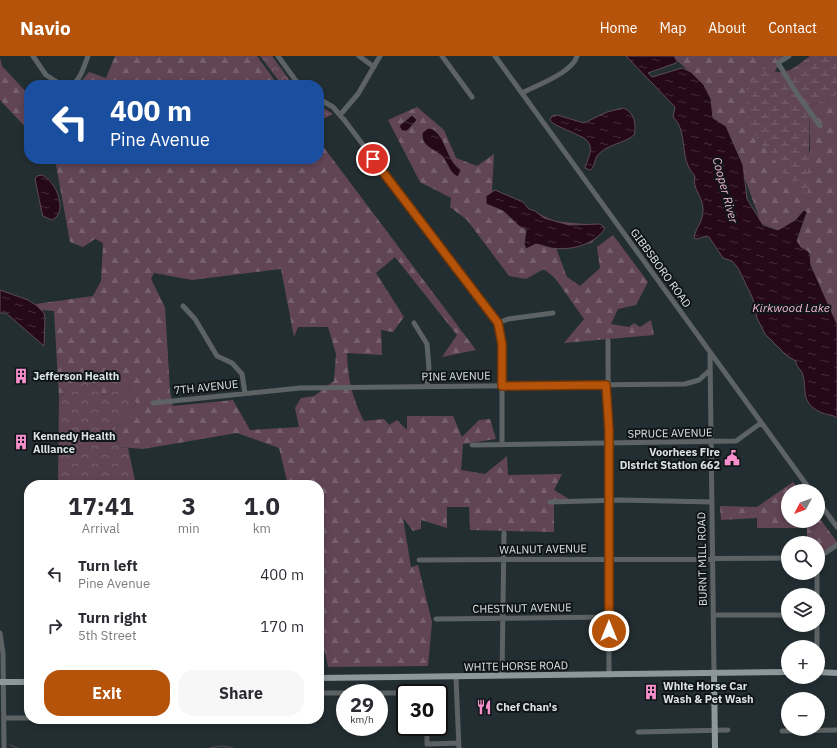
<!DOCTYPE html>
<html lang="en">
<head>
<meta charset="utf-8">
<style>
  :root { --surface:#fff; --page:#f7f7f7; --text:#2b2b33; --muted:#7c7c81; --accent:#b45309 }
  body { margin:0; font-family:"IBM Plex Sans",sans-serif; background:var(--page); color:var(--text); height:100vh; display:flex; flex-direction:column; font-size:15px; white-space:nowrap }
  * { box-sizing:border-box; margin:0 }
  p { font-size:13px; color:var(--muted) }
  .icon { flex:none; width:22px; height:22px; fill:none; stroke:currentColor; stroke-width:2; stroke-linecap:round; stroke-linejoin:round }
  .map { position:relative; flex:1; overflow:hidden }
  .side { position:absolute; left:24px; top:424px; width:300px; height:244px; display:flex; flex-direction:column; background:var(--surface); border-radius:16px; box-shadow:0 2px 6px #0003 }
  .side>* { flex:none }
  .hud { position:absolute; left:24px; top:24px; width:300px; height:84px; border-radius:16px; box-shadow:0 2px 6px #0003; background:#1a4fa0; color:#fff; overflow:hidden }
  .needle { width:26px; rotate:229deg }
  .fabs { position:absolute; left:781px; top:428px; display:grid; gap:8px }
  .fabs a { display:grid; place-items:center; width:44px; height:44px; border-radius:50%; background:var(--surface); box-shadow:0 2px 6px #0003; font-size:20px }
  .speed { position:absolute; left:336px; top:628px; display:flex; gap:8px; font-size:20px; font-weight:700; text-align:center }
  .speed>* { display:grid; place-content:center; width:52px; height:52px; border-radius:50%; background:var(--surface); box-shadow:0 2px 6px #0003; line-height:1 }
  .speed small { font-size:10px; font-weight:400 }
  .speed .limit { border:2px solid #111; border-radius:6px; background:#fff; color:#111 }
  .pin { position:absolute; display:grid; place-items:center; width:34px; height:34px; color:#fff; margin:-17px; border:2px solid #fff; border-radius:50%; box-shadow:0 1px 4px #0007 }
  .me { position:absolute; width:44px; margin:-22px; rotate:0deg; stroke-linejoin:round; filter:drop-shadow(0 0 3px #0008) }
  .turn { display:flex; align-items:center; gap:14px; height:84px; padding:0 20px; font-size:18px }
  .turn .icon { width:52px; height:52px; stroke-width:2.5 }
  .turn b { display:block; font-size:28px; line-height:34px }
  .eta { display:flex; justify-content:space-evenly; align-items:center; height:68px; text-align:center }
  .eta b { font-size:24px; font-weight:700; line-height:28px }
  .button { display:flex; gap:8px; margin-top:auto; padding:8px 20px }
  .button a { flex:1; height:46px; border-radius:16px; background:var(--accent); color:#fff; font-size:16px; font-weight:700; line-height:46px; text-align:center }
  .button a+a { background:var(--page); color:var(--text) }
  ul { padding:0; list-style:none }
  li { display:flex; align-items:center; gap:12px; height:52px; padding:0 20px }
  li div { flex:1 }
  li b { display:block; font-size:15px }
  li em { font-style:normal }
  header { display:flex; align-items:center; gap:24px; box-sizing:border-box; height:56px; padding:0 20px; background:var(--accent); color:#fff }
  header strong { font-size:19px }
  nav { display:flex; gap:22px; margin-inline-start:auto; font-size:14px }
  .map>svg:first-child { display:block }
  .forest { fill:url(#forest-firs); fill-rule:evenodd }
  .wetland { fill:url(#wetland-marsh) }
  .park { fill:url(#park-crowns) }
  .water { fill:url(#water-ripples); stroke:#5c4a57 }
  .lines { fill:none; stroke-linecap:round; stroke-linejoin:round }
  .stream { stroke:#5c4a57; stroke-width:1 }
  .minor { stroke:#5d6364; stroke-width:5 }
  .major { stroke:#8d989c; stroke-width:6 }
  .route-casing { stroke:#753606; stroke-width:10 }
  .route { stroke:#b45309; stroke-width:7 }
  .labels { text-anchor:middle; stroke-width:4; stroke-linejoin:round; paint-order:stroke }
  .street-label { font-size:11px; fill:#dbe2e4; stroke:#101617 }
  .poi-label { font-size:11px; font-weight:bold; fill:#dbe2e4; stroke:#101617; text-anchor:start }
  .water-label { font-size:12px; font-style:italic; fill:#f2b4d6; stroke:#101617 }
</style>
</head>
<body>
<header>
<strong>Navio</strong>
<nav><a>Home</a><a>Map</a><a>About</a><a>Contact</a></nav>
</header>
<div class="map">
<svg width="837" height="692" viewBox="0 0 837 692">
  <defs>
    <pattern id="forest-firs" width="22" height="20" patternUnits="userSpaceOnUse"><rect width="22" height="20" fill="#614555"/><path d="M5 1l3.5 6h-7zM16 11l3.5 6h-7z" fill="#77606d"/></pattern>
    <pattern id="wetland-marsh" width="20" height="14" patternUnits="userSpaceOnUse"><rect width="20" height="14" fill="#614555"/><path d="M1 5h8M5 5V1M11 12h8M15 12V8" fill="none" stroke="#77606d"/></pattern>
    <pattern id="park-crowns" width="20" height="18" patternUnits="userSpaceOnUse"><rect width="20" height="18" fill="#614555"/><path d="M2 6a3 3 0 1 1 6 0M12 15a3 3 0 1 1 6 0" fill="none" stroke="#77606d"/></pattern>
    <pattern id="water-ripples" width="26" height="14" patternUnits="userSpaceOnUse"><rect width="26" height="14" fill="#25091a"/><path d="M2 4q2-2 4 0t4 0M15 11q2-2 4 0t4 0" fill="none" stroke="#442d3b"/></pattern>
  </defs>
  <rect width="100%" height="100%" fill="#232e32"/>
  <path class="forest" d="M 115,0 L 257,0 L 278,29 L 78,29 L 89,16 L 106,22 Z
    M 672,0 L 784,0 L 774,17 L 763,13 L 810,98 L 810,50 L 837,39 L 837,268 L 811,209 L 810,198 L 801,191 L 797,185 L 807,157 L 778,174 L 761,167 L 726,70 L 713,62 L 704,29 Z
    M 0,2 L 2,10 L 29,39 L 29,75 L 0,44 Z
    M 417,51 L 444,74 L 456,102 L 477,110 L 494,98 L 492,135 L 554,165 L 604,170 L 592,187 L 556,192 L 567,221 L 580,230 L 600,212 L 597,191 L 613,179 L 648,226 L 636,249 L 618,253 L 611,268 L 629,271 L 634,267 L 640,271 L 651,264 L 654,279 L 564,287 L 584,263 L 555,222 L 544,213 L 526,223 L 509,220 L 467,164 L 450,151 L 451,142 L 420,126 L 388,64 Z
    M 319,85 L 476,294 L 442,301 L 457,279 L 395,201 L 376,217 L 404,261 L 393,276 L 381,274 L 382,299 L 347,297 C 348,324 352,341 364,365 L 384,363 L 389,369 L 397,364 L 407,374 L 407,360 L 453,360 L 462,381 L 479,364 L 490,363 L 496,383 L 463,388 L 461,414 L 485,418 L 507,400 L 508,419 L 562,418 L 554,434 L 569,443 L 554,447 L 554,476 L 470,474 L 469,451 L 447,451 L 447,472 L 421,464 L 421,473 L 413,475 L 403,462 L 411,511 L 418,509 L 432,566 L 428,610 L 328,611 L 319,569 L 319,429 L 288,429 L 279,392 L 237,377 L 143,393 L 119,391 L 116,372 L 136,348 L 129,329 L 103,339 L 83,317 L 59,342 L 54,255 L 41,254 L 36,248 L 93,240 L 101,225 L 103,187 L 95,183 L 83,191 L 70,186 L 55,103 L 319,103 ZM 281,213 L 294,281 L 298,271 L 328,271 L 336,298 L 334,325 L 314,340 L 301,342 L 295,352 L 299,371 L 250,374 L 233,344 L 173,350 L 170,335 L 165,251 L 151,223 L 154,217 L 192,224 Z
    M 793,426 L 800,435 L 788,435 L 788,465 L 818,465 L 818,460 L 837,486 L 837,489 L 818,502 L 818,487 L 807,487 L 807,472 L 757,472 L 757,462 L 721,464 L 720,450 L 757,451 Z"/>
  <path class="wetland" d="M 810,0 L 837,0 L 837,39 L 810,50 L 808,138 L 788,121 L 753,77 L 747,56 L 747,30 L 763,13 C 788,20 791,14 810,0 Z"/>
  <path class="park" d="M 260,0 L 272,0 L 293,29 L 282,29 Z
    M 319,49 L 333,58 L 319,65 Z
    M 83,317 L 103,339 L 129,329 L 136,348 L 116,372 L 119,391 L 128,392 L 136,429 L 58,429 L 59,342 Z"/>
  <path class="water" d="M 626,0 L 674,0 L 677,5 L 676,7 L 648,17 L 652,21 L 682,12 L 691,16 L 704,29 L 711,43 L 713,62 L 726,70 L 743,109 L 747,143 L 763,169 L 778,174 L 795,164 L 804,154 L 807,156 L 797,185 L 801,191 L 808,195 L 810,198 L 811,209 L 837,268 L 837,362 C 832,358 826,359 820,356 C 800,346 807,334 803,319 C 801,313 796,311 796,305 L 787,300 L 765,278 L 757,262 L 753,243 L 738,212 L 732,205 L 723,202 L 709,181 L 706,180 L 697,183 L 694,182 C 695,172 704,166 703,152 C 702,139 692,133 695,120 C 678,103 689,76 673,61 L 675,51 Z
    M 623,52 C 634,55 637,69 634,79 C 624,88 606,88 597,100 C 594,105 595,111 590,114 L 585,112 C 588,101 596,91 584,82 L 554,68 L 550,64 L 552,60 L 557,59 L 584,67 L 607,56 Z
    M 412,59 L 417,64 L 407,75 L 402,75 L 399,70 Z
    M 428,72 C 441,73 445,92 451,102 C 453,107 457,111 461,114 L 458,121 C 449,117 448,107 442,100 C 434,93 421,91 422,77 Z
    M 42,119 C 56,125 69,156 52,164 L 43,160 L 42,157 L 35,123 L 37,120 Z
    M 495,134 L 523,146 L 529,153 L 535,155 L 544,162 L 569,169 L 600,168 L 605,172 C 595,189 570,195 551,192 C 546,191 542,189 536,188 L 526,193 L 524,188 L 526,174 L 519,170 L 503,155 L 486,148 L 486,140 Z
    M 0,234 L 28,244 L 36,249 L 44,257 L 45,262 L 44,290 L 6,257 L 0,257 Z"/>
  <g class="lines">
    <path class="stream" d="M 10,689 L 18,692
      M 210,692 L 222,690 L 233,692"/>
    <path class="minor" d="M 33,0 L 46,19 L 62,29
      M 278,0 L 299,29
      M 359,0 L 374,11
      M 442,0 L 472,41
      M 495,0 L 811,435
      M 789,0 L 778,7 L 797,38 L 820,70
      M 72,29 C 81,23 84,10 88,0
      M 522,37 C 537,29 572,17 577,0
      M 319,43 L 333,51 L 345,65 L 498,267 L 502,288 L 502,388
      M 340,59 L 358,38 L 380,0
      M 183,250 L 195,263 L 217,300 L 232,307 L 242,318 L 245,337
      M 414,267 L 427,288 L 429,312 L 427,330
      M 498,267 L 508,263 L 553,257
      M 608,285 L 609,619
      M 710,298 L 714,617
      M 153,347 L 300,332 L 685,328 L 699,324 L 710,314
      M 472,389 L 736,385 L 761,367
      M 818,445 L 837,471
      M 550,446 L 621,444 L 712,446
      M 818,502 L 837,489
      M 419,504 L 788,502
      M 817,517 L 817,539
      M 713,559 L 788,559
      M 436,563 L 609,561
      M 817,569 L 817,591
      M 0,577 L 3,597 L 4,692
      M 502,620 L 504,477
      M 456,621 L 459,692
      M 319,637 L 425,637
      M 4,662 L 29,662
      M 427,671 L 427,688 L 459,687
      M 782,675 L 837,674
      M 638,676 L 728,674"/>
    <path class="major" d="M 818,616 L 837,617
      M 714,617 L 715,692
      M 319,622 L 788,616
      M 0,626 L 29,626"/>
  </g>
  <g class="lines">
    <defs>
      <path id="route" d="M 373,103 L 498,267 L 502,288 L 502,330 L 606,329 L 609,374 L 609,575"/>
    </defs>
    <use href="#route" class="route-casing"/>
    <use href="#route" class="route"/>
  </g>
  <defs>
    <symbol id="building-bare" viewBox="-9 -9 18 18"><path d="M-4-6H4V6H1V3H-1V6H-4ZM-2.5-4.3h1.7v1.8h-1.7ZM.8-4.3h1.7v1.8H.8ZM-2.5-1h1.7V.8h-1.7ZM.8-1h1.7V.8H.8Z" fill="#f790cd" stroke="#101617" stroke-width="2.5" paint-order="stroke"/></symbol>
    <symbol id="civic-bare" viewBox="-9 -9 18 18"><path d="M-.6-6.5H3V-4.5H.6V-3L4-1V1h2V6H-6V1h2V-1L-.6-3ZM-1.2 2.5V6h2.4V2.5Z" fill="#f790cd" stroke="#101617" stroke-width="2.5" paint-order="stroke"/></symbol>
    <symbol id="restaurant-bare" viewBox="-9 -9 18 18"><path d="M-5-6h1v4h1v-4h1v4h1v-4h1v5L-1.5 .5V6h-2V.5L-5-1ZM5-6V6H3V1.5H1.5Q1.5-4 5-6Z" fill="#f790cd" stroke="#101617" stroke-width="2.5" paint-order="stroke"/></symbol>
  </defs>
  <g fill-rule="evenodd">
    <use href="#building-bare" x="10" y="309" width="22" height="22"/>
    <use href="#building-bare" x="10" y="375" width="22" height="22"/>
    <use href="#civic-bare" x="721" y="391" width="22" height="22"/>
    <use href="#building-bare" x="640" y="625" width="22" height="22"/>
    <use href="#restaurant-bare" x="473" y="640" width="22" height="22"/>
  </g>
  <g class="labels">
    <g class="street-label">
      <text transform="translate(661 212) rotate(54)" y="4">GIBBSBORO ROAD</text>
      <text transform="translate(456 320) rotate(-1)" y="4">PINE AVENUE</text>
      <text transform="translate(206 331) rotate(-6)" y="4">7TH AVENUE</text>
      <text transform="translate(670 377) rotate(-1)" y="4">SPRUCE AVENUE</text>
      <text transform="translate(543 493) rotate(-1)" y="4">WALNUT AVENUE</text>
      <text transform="translate(702 503) rotate(-91)" y="4">BURNT MILL ROAD</text>
      <text transform="translate(522 552) rotate(-1)" y="4">CHESTNUT AVENUE</text>
      <text transform="translate(516 610) rotate(-1)" y="4">WHITE HORSE ROAD</text>
    </g>
    <g class="poi-label">
      <text x="33" y="324">Jefferson Health</text>
      <text x="33" y="384">Kennedy Health<tspan x="33" dy="13">Alliance</tspan></text>
      <text x="720" y="400" text-anchor="end">Voorhees Fire<tspan x="720" dy="13">District Station 662</tspan></text>
      <text x="663" y="634">White Horse Car<tspan x="663" dy="13">Wash &amp; Pet Wash</tspan></text>
      <text x="496" y="655">Chef Chan's</text>
    </g>
    <g class="water-label">
      <text transform="translate(725 134) rotate(75)" y="4">Cooper River</text>
      <text x="791" y="256">Kirkwood Lake</text>
    </g>
  </g>
</svg>
<div class="fabs">
<a><svg class="needle" viewBox="-14 -14 28 28"><path d="M0-13l5 13h-10z" fill="#e53935"/><path d="M0 13l5-13h-10z" fill="#7c7c81"/></svg></a>
<a><svg class="icon" aria-label="search" viewBox="0 0 24 24"><circle cx="10" cy="10" r="6"/><path d="M15 15l6 6"/></svg></a>
<a><svg class="icon" aria-label="layers" viewBox="0 0 24 24"><path d="M12 4l9 5-9 5-9-5zM3 14l9 5 9-5"/></svg></a>
<a>+</a>
<a>−</a>
</div>
<div class="speed"><div>29<small>km/h</small></div><div class="limit">30</div></div>
<div class="pin" style="left:373px;top:103px;background:#d93025"><svg class="icon" aria-label="arrive" viewBox="0 0 24 24"><path d="M6 21V4h12l-3 4 3 4H6"/></svg></div>
<svg class="me" style="left:609px;top:575px" viewBox="-20 -20 40 40"><circle r="17" fill="#b45309" stroke="#fff" stroke-width="3"/><path d="M0-11L8 9 0 5-8 9z" fill="#fff"/></svg>
<div class="hud">
<div class="turn"><svg class="icon" aria-label="left" viewBox="0 0 24 24"><path d="M17 20v-9H6M10 6l-5 5 5 5"/></svg><div><b>400 m</b>Pine Avenue</div></div>
</div>
<section class="side">
<div class="eta">
<div><b>17:41</b><p>Arrival</p></div>
<div><b>3</b><p>min</p></div>
<div><b>1.0</b><p>km</p></div>
</div>
<ul>
<li><svg class="icon" aria-label="left" viewBox="0 0 24 24"><path d="M17 20v-9H6M10 6l-5 5 5 5"/></svg><div><b>Turn left</b><p>Pine Avenue</p></div><em>400 m</em></li>
<li><svg class="icon" aria-label="right" viewBox="0 0 24 24"><path d="M7 20v-9h11M14 6l5 5-5 5"/></svg><div><b>Turn right</b><p>5th Street</p></div><em>170 m</em></li>
</ul>
<div class="button"><a>Exit</a><a>Share</a></div>
</section>
</div>
</body>
</html>
